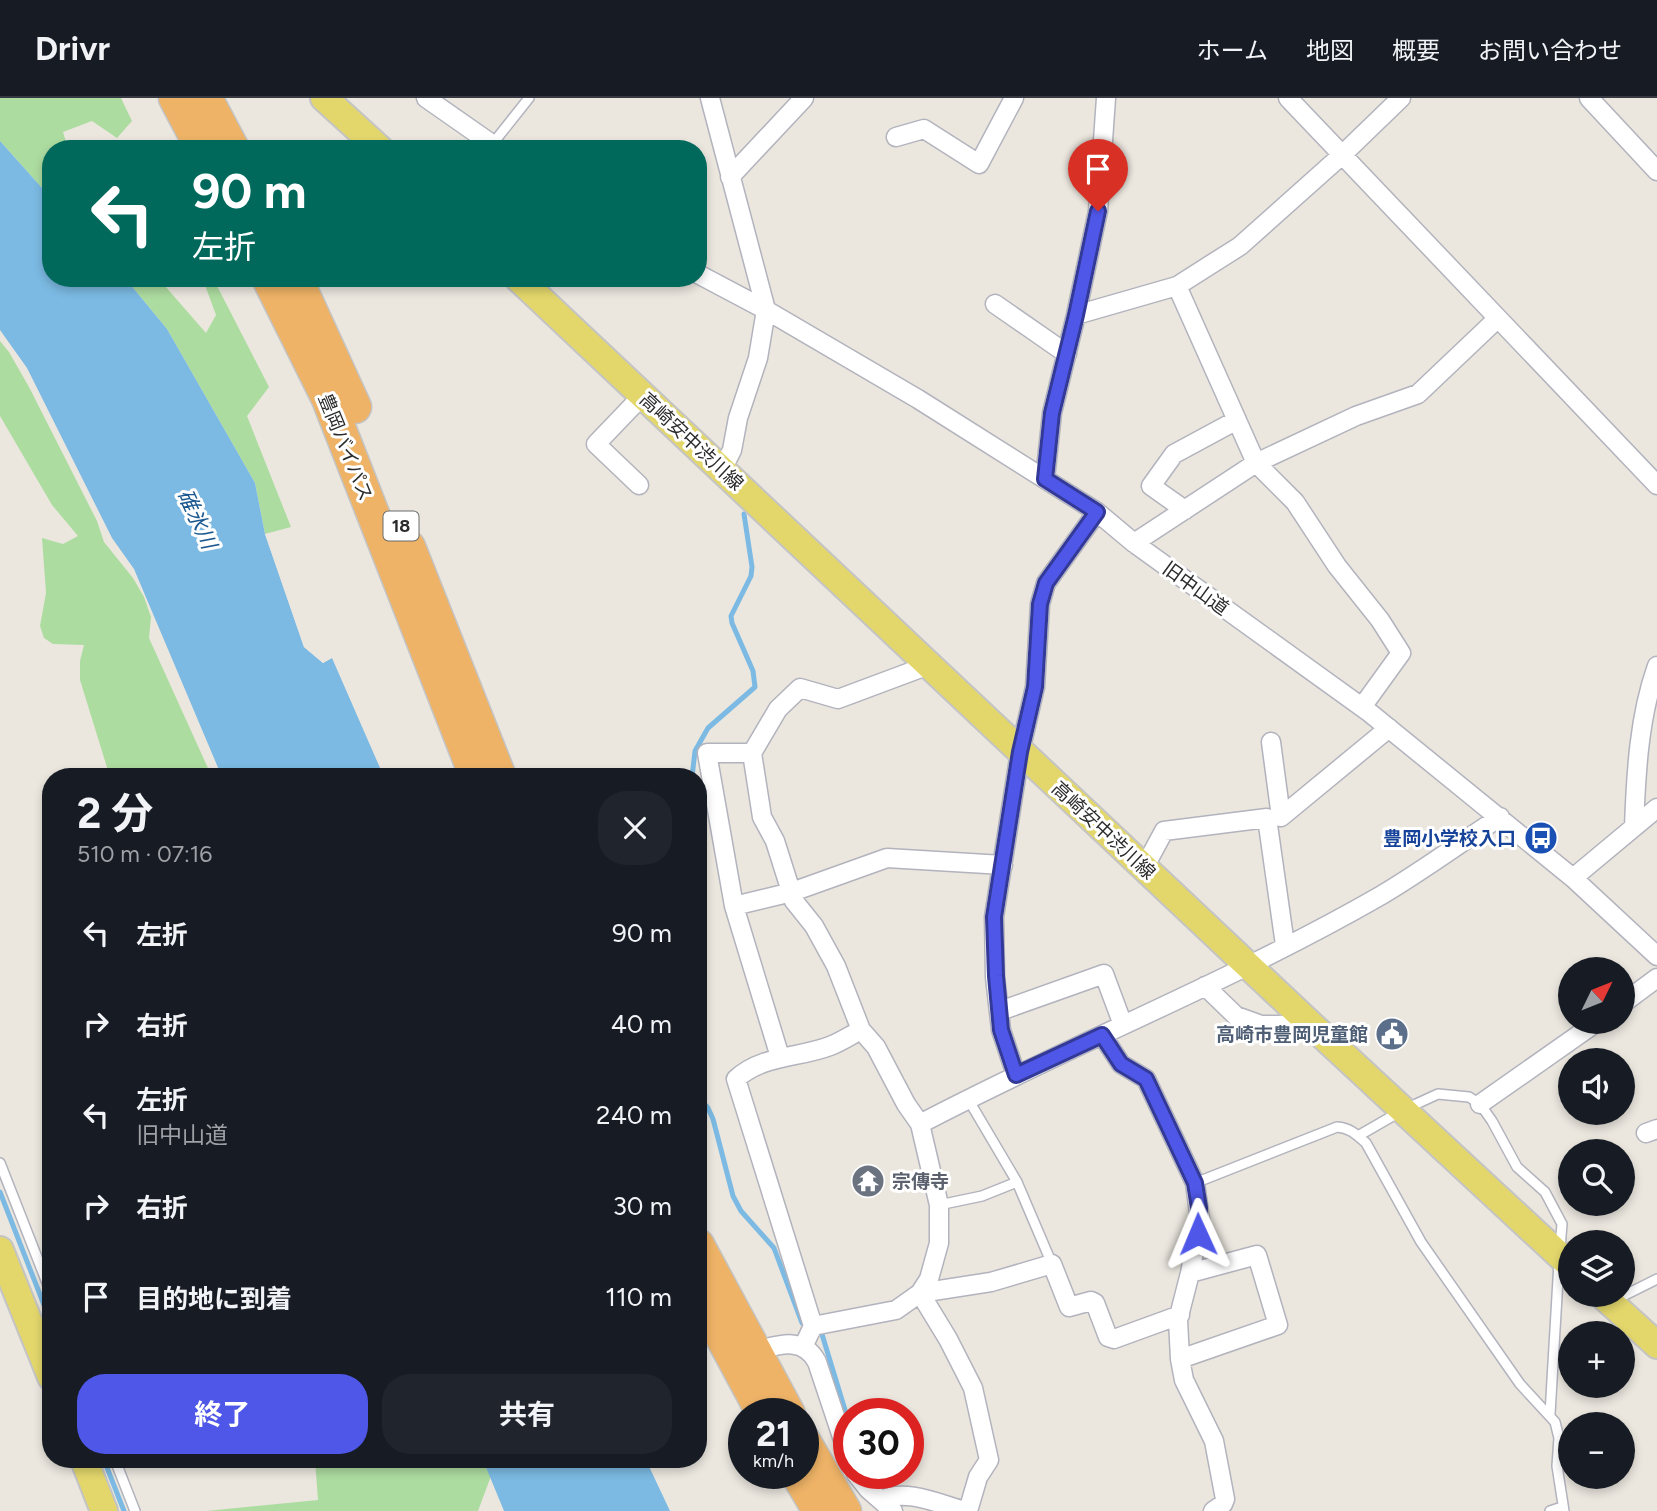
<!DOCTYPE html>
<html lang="ja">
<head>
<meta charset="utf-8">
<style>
  :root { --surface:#171b24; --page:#20242c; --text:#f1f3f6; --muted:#9ea1a6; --line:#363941; --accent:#4f57e8 }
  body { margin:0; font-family:Figtree,"Noto Sans JP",sans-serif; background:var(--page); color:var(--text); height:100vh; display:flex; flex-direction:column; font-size:26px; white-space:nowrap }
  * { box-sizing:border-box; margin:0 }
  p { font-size:23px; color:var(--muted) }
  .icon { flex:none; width:38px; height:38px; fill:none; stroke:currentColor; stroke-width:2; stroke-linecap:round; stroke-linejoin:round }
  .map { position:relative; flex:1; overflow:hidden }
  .details { position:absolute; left:42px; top:670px; width:665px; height:700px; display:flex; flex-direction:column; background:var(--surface); border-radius:28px; box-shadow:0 4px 10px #0003 }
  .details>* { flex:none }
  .top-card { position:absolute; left:42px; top:42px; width:665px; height:147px; border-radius:28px; box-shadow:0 4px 10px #0003; background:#00695c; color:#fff; overflow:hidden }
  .needle { width:46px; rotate:47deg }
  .fabs { position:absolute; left:1558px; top:859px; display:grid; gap:14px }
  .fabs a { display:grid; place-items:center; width:77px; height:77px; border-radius:50%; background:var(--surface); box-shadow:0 4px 10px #0003; font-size:35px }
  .speed { position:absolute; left:728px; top:1300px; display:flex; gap:14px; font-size:35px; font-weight:700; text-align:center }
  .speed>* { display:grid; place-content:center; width:91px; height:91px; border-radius:50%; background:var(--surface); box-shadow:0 4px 10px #0003; line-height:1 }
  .speed small { font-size:18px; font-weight:400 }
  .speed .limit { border:10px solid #d22; background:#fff; color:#111 }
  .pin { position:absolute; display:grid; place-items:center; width:60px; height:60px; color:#fff; margin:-72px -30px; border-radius:50% 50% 50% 0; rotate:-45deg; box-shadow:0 0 7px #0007 }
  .pin .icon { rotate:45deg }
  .me { position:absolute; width:77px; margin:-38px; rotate:359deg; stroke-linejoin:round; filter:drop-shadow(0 0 5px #0008) }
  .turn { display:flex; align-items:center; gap:24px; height:147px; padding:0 35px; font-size:32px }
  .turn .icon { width:91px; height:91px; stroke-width:2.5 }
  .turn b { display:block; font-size:49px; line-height:60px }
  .round { display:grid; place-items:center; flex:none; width:74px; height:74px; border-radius:28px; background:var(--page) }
  .summary { display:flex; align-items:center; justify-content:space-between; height:119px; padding:0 35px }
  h1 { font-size:42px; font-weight:700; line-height:52px }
  .primary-button { display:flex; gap:14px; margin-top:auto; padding:14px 35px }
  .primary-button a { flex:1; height:80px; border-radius:28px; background:var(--accent); color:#fff; font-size:28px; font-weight:700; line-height:80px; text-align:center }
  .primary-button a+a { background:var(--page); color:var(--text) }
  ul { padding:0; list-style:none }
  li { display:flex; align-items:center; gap:21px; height:91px; padding:0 35px }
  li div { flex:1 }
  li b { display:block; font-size:26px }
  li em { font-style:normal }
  header { display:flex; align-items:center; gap:42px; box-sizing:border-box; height:98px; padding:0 35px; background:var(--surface); border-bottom:2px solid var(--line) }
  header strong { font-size:33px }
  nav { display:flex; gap:38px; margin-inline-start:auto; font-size:24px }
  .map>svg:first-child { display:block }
  .green { fill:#addca0 }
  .water { fill:#7cbae3 }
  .pier { fill:#ebe7df }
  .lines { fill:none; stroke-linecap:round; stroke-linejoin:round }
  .stream { stroke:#7cbae3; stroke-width:5 }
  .lane-casing { stroke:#b2b3bd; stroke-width:12 }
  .street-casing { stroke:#b2b3bd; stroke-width:21 }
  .primary-casing { stroke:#c4c4c4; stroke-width:30 }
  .highway-casing { stroke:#c4c4c4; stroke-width:35 }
  .lane { stroke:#fff; stroke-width:9 }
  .street { stroke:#fff; stroke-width:18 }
  .primary { stroke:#e3d76c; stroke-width:26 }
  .highway { stroke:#eeb367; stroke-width:32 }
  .route-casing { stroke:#333997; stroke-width:18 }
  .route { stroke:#4f57e8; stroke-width:12 }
  .labels { text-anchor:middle; stroke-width:6; stroke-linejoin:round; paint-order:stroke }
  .shield { fill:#fff; stroke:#6b6b6b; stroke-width:2 }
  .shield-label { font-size:18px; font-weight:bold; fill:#2b2b2b }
  .street-label { font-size:19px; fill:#2b2b2b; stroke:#fff }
  .transit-label { font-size:19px; font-weight:bold; fill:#164399; stroke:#fff; text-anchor:end }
  .service-label { font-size:19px; font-weight:bold; fill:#4e5e75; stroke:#fff; text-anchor:end }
  .worship-label { font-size:19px; font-weight:bold; fill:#5b616d; stroke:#fff; text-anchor:start }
  .water-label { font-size:21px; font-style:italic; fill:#1b588f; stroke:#fff }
</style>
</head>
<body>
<header>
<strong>Drivr</strong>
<nav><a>ホーム</a><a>地図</a><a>概要</a><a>お問い合わせ</a></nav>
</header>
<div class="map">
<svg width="1657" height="1413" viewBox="0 0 1657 1413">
  <rect width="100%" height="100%" fill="#ebe7df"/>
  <path class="green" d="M 0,0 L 121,0 L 132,23 L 117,40 L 92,23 L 63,34 L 68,51 L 51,51 L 51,100 L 0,43 Z
    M 125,180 L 158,180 L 206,235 L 216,217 L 205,187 L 214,182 L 269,289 L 247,318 L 291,429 L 265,436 L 255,385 L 167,231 Z
    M 0,243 L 9,254 L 29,289 L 97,423 L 104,444 L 133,480 L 144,499 L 151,519 L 149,540 L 212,679 L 110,679 L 80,582 L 80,563 L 84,547 L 53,546 L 44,540 L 40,528 L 46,495 L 42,440 L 63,446 L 78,438 L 52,407 L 0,318 Z
    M 315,1362 L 484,1362 L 491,1378 L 478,1413 L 206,1413 L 318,1402 Z"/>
  <path class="water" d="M 0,43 L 51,100 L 51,180 L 125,180 L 167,231 L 255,385 L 265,436 L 304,549 L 323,565 L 332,560 L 384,679 L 222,679 L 134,471 L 112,440 L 27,270 L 0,232 Z
    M 483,1362 L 646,1362 L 670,1413 L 504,1413 Z"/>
  <path class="pier" d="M 268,435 L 307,547 L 323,561 L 331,557 L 335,558 L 323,565 L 304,549 L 265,436 Z"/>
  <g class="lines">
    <path class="stream" d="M 692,679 L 695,653 L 708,630 L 755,589 L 753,573 L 732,525 L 731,518 L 751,478 L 752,469 L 744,416
      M 698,999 L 708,1010 L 713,1021 L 733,1098 L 741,1113 L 774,1150 L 802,1225
      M 0,1094 L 51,1225
      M 821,1233 L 849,1325
      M 104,1362 L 124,1413"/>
    <defs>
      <path id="lane" d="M 492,49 L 498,39 L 529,0
        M 968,1001 L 1017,1084 L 1052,1166
        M 1358,1038 L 1403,1012 L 1438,996 L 1469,999 L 1480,1006 L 1492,1023 L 1517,1069 L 1545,1094 L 1562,1126 L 1560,1150
        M 0,1065 L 51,1195
        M 1195,1085 L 1337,1029 C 1350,1030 1356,1036 1366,1045 L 1421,1144 L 1520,1286 L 1555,1324 L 1559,1340 L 1557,1368 L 1564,1413
        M 939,1107 L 982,1098 L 1017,1084
        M 1615,1202 L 1657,1181
        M 1550,1316 L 1559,1164
        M 115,1362 L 135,1413
        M 1550,1413 L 1562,1409"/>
      <path id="street" d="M 426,0 L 499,51
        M 710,0 L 766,212 L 758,260 L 738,320 L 732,352 L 722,372
        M 1288,0 L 1657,387
        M 1589,0 L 1657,73
        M 896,39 L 924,31 L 979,66 L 1014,0
        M 730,79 L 804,0
        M 698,176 L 766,212 L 918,301 L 1097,414 L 1134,445 L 1370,615 L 1573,780 L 1657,858
        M 1177,188 L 1256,365 L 1295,404 L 1337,468 L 1380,522 L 1401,555 L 1362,609
        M 995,206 L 1067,256
        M 1076,217 L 1177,188 L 1240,148 L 1342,57 L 1401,0
        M 1045,381 L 1052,315 L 1076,217 L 1098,113 L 1106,0
        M 639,387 L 596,346 L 643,297
        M 1185,412 L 1151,388 L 1174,356 L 1237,322
        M 1134,445 L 1256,365 L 1356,318 L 1418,296 L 1497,221
        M 1271,644 L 1281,719 L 1389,630
        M 752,655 L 707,655 L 734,808 L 780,959
        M 1634,729 C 1636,675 1639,618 1657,568
        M 1144,770 L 1164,733 L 1267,720 L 1285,847
        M 1573,780 L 1657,710
        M 734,808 L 792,794 L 887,760 L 1003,767
        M 1205,888 L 1236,918 L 1261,927 L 1312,927
        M 1622,906 L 1657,880
        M 1000,913 L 1104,876 L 1123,927
        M 1102,937 L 1121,966 L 1146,981 L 1195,1085 L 1200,1122 L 1190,1175 L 1178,1222 L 1180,1261 L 1184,1282 L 1214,1343 L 1225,1401 L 1223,1406 L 1213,1413
        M 1016,977 L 1001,932 L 995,879 L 994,819 L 1020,654 L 1035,589 L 1040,506 L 1046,485 L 1097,414
        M 1480,1006 L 1597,924
        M 920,1026 C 1072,946 1232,883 1380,798 C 1421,774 1460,745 1500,719
        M 1646,1035 L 1657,1031
        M 813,1228 L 896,1212 L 920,1195 L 929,1181 L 939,1145 L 939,1107 L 920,1026 L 906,1006 L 876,949 L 861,932 L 836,868 L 814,828 L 794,803 L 775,743 L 762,719 L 752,655 L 778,611 L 800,590 L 838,601 L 929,567
        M 803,1249 L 813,1228 L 736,981 C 762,957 799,960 830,948 C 841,944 851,937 861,932
        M 748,1255 C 773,1249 802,1235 817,1264 L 849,1360
        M 1180,1261 L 1278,1227 L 1257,1157 L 1190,1175
        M 856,1376 L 868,1391 L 893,1413
        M 881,1402 C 906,1390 939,1406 965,1413
        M 968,1413 L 978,1379 L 989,1362 L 973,1290 L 948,1241 L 920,1195 L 991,1184 L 1052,1166 L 1069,1209 L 1091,1203 L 1095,1205 L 1108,1239 L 1114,1241 L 1180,1217"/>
      <path id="primary" d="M 324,0 L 380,51
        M 518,180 L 1307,923 L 1570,1167
        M 0,1152 L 51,1279
        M 1602,1197 L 1657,1247
        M 84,1362 L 104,1413"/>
      <path id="highway" d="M 175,0 L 202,51
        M 206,0 L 233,51
        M 268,180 L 328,301 L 476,679
        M 296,180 L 355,309
        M 409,449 L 500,679
        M 698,1147 L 789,1316
        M 698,1195 L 763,1316
        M 803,1341 L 845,1413
        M 797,1376 L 819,1413"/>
    </defs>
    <use href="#lane" class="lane-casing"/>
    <use href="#street" class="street-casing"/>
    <use href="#primary" class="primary-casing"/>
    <use href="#highway" class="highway-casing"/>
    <use href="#lane" class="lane"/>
    <use href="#street" class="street"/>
    <use href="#primary" class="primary"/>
    <use href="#highway" class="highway"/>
  </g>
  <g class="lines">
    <defs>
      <path id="route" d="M 1098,113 L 1076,217 L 1052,315 L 1045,381 L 1097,414 L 1046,485 L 1040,506 L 1035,589 L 1020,654 L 994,819 L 996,878 L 1001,932 L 1016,977 L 1102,937 L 1121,966 L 1146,981 L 1195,1085 L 1199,1110 L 1198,1136"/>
    </defs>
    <use href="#route" class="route-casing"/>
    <use href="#route" class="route"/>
  </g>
  <defs>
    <symbol id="bus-disc" viewBox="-11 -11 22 22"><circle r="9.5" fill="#1a4fb4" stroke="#fff"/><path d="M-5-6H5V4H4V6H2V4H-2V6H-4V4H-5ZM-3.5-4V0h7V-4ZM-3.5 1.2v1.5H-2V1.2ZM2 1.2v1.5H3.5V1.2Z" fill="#fff"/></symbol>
    <symbol id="civic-disc" viewBox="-11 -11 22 22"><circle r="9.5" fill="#5c6f8a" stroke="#fff"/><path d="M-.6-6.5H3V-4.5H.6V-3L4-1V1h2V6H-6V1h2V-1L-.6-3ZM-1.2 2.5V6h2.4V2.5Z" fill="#fff"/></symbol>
    <symbol id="temple-disc" viewBox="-11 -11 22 22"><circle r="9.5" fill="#6b7280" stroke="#fff"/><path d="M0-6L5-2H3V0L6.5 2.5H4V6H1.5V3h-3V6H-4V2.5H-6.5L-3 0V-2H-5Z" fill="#fff"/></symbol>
  </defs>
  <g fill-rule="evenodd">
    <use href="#bus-disc" x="1522" y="721" width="38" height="38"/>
    <use href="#civic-disc" x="1373" y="917" width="38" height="38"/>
    <use href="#temple-disc" x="849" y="1064" width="38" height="38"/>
  </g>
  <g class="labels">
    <rect class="shield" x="383.5" y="413.5" width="35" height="29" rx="5"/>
    <g class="shield-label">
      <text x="401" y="434">18</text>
    </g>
    <g class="street-label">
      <text transform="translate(692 343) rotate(43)" y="7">高崎安中渋川線</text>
      <text transform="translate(346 349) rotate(68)" y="7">豊岡バイパス</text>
      <text transform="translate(1196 490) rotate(36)" y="7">旧中山道</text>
      <text transform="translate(1104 732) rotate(43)" y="7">高崎安中渋川線</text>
    </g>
    <g class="transit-label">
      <text x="1516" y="747">豊岡小学校入口</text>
    </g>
    <g class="service-label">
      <text x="1368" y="943">高崎市豊岡児童館</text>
    </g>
    <g class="worship-label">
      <text x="892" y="1090">宗傳寺</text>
    </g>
    <g class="water-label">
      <text transform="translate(197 421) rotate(65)" y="7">碓氷川</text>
    </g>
  </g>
</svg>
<div class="fabs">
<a><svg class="needle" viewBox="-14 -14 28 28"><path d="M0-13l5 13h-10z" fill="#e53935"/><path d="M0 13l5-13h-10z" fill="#9ea1a6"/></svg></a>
<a><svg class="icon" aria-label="sound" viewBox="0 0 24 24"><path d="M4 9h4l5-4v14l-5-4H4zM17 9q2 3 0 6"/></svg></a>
<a><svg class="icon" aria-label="search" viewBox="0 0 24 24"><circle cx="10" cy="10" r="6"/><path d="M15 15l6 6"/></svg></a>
<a><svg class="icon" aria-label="layers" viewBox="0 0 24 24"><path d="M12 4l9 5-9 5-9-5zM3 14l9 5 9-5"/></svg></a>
<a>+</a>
<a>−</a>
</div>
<div class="speed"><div>21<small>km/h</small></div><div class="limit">30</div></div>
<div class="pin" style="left:1098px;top:113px;background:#d93025"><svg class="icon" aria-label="arrive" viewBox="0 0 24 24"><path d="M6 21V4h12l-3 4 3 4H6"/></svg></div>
<svg class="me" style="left:1198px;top:1136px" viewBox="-20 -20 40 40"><path d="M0-17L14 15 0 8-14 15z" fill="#4f57e8" stroke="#fff" stroke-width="4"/></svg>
<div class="top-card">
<div class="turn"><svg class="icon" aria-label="left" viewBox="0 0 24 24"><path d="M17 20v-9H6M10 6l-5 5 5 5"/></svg><div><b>90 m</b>左折</div></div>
</div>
<section class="details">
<div class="summary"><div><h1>2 分</h1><p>510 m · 07:16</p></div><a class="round"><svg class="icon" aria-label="close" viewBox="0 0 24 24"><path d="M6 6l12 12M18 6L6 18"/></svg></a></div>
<ul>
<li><svg class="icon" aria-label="left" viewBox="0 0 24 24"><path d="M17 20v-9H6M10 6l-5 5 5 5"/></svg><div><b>左折</b></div><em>90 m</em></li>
<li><svg class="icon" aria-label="right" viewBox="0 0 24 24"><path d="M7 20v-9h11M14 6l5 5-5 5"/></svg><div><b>右折</b></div><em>40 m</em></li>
<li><svg class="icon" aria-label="left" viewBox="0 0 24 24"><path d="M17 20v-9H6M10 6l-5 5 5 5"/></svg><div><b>左折</b><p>旧中山道</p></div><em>240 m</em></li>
<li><svg class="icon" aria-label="right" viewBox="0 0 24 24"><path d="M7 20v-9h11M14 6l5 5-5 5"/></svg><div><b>右折</b></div><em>30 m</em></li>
<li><svg class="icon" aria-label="arrive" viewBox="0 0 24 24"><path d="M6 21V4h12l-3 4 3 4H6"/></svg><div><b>目的地に到着</b></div><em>110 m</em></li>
</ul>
<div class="primary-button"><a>終了</a><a>共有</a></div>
</section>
</div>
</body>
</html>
